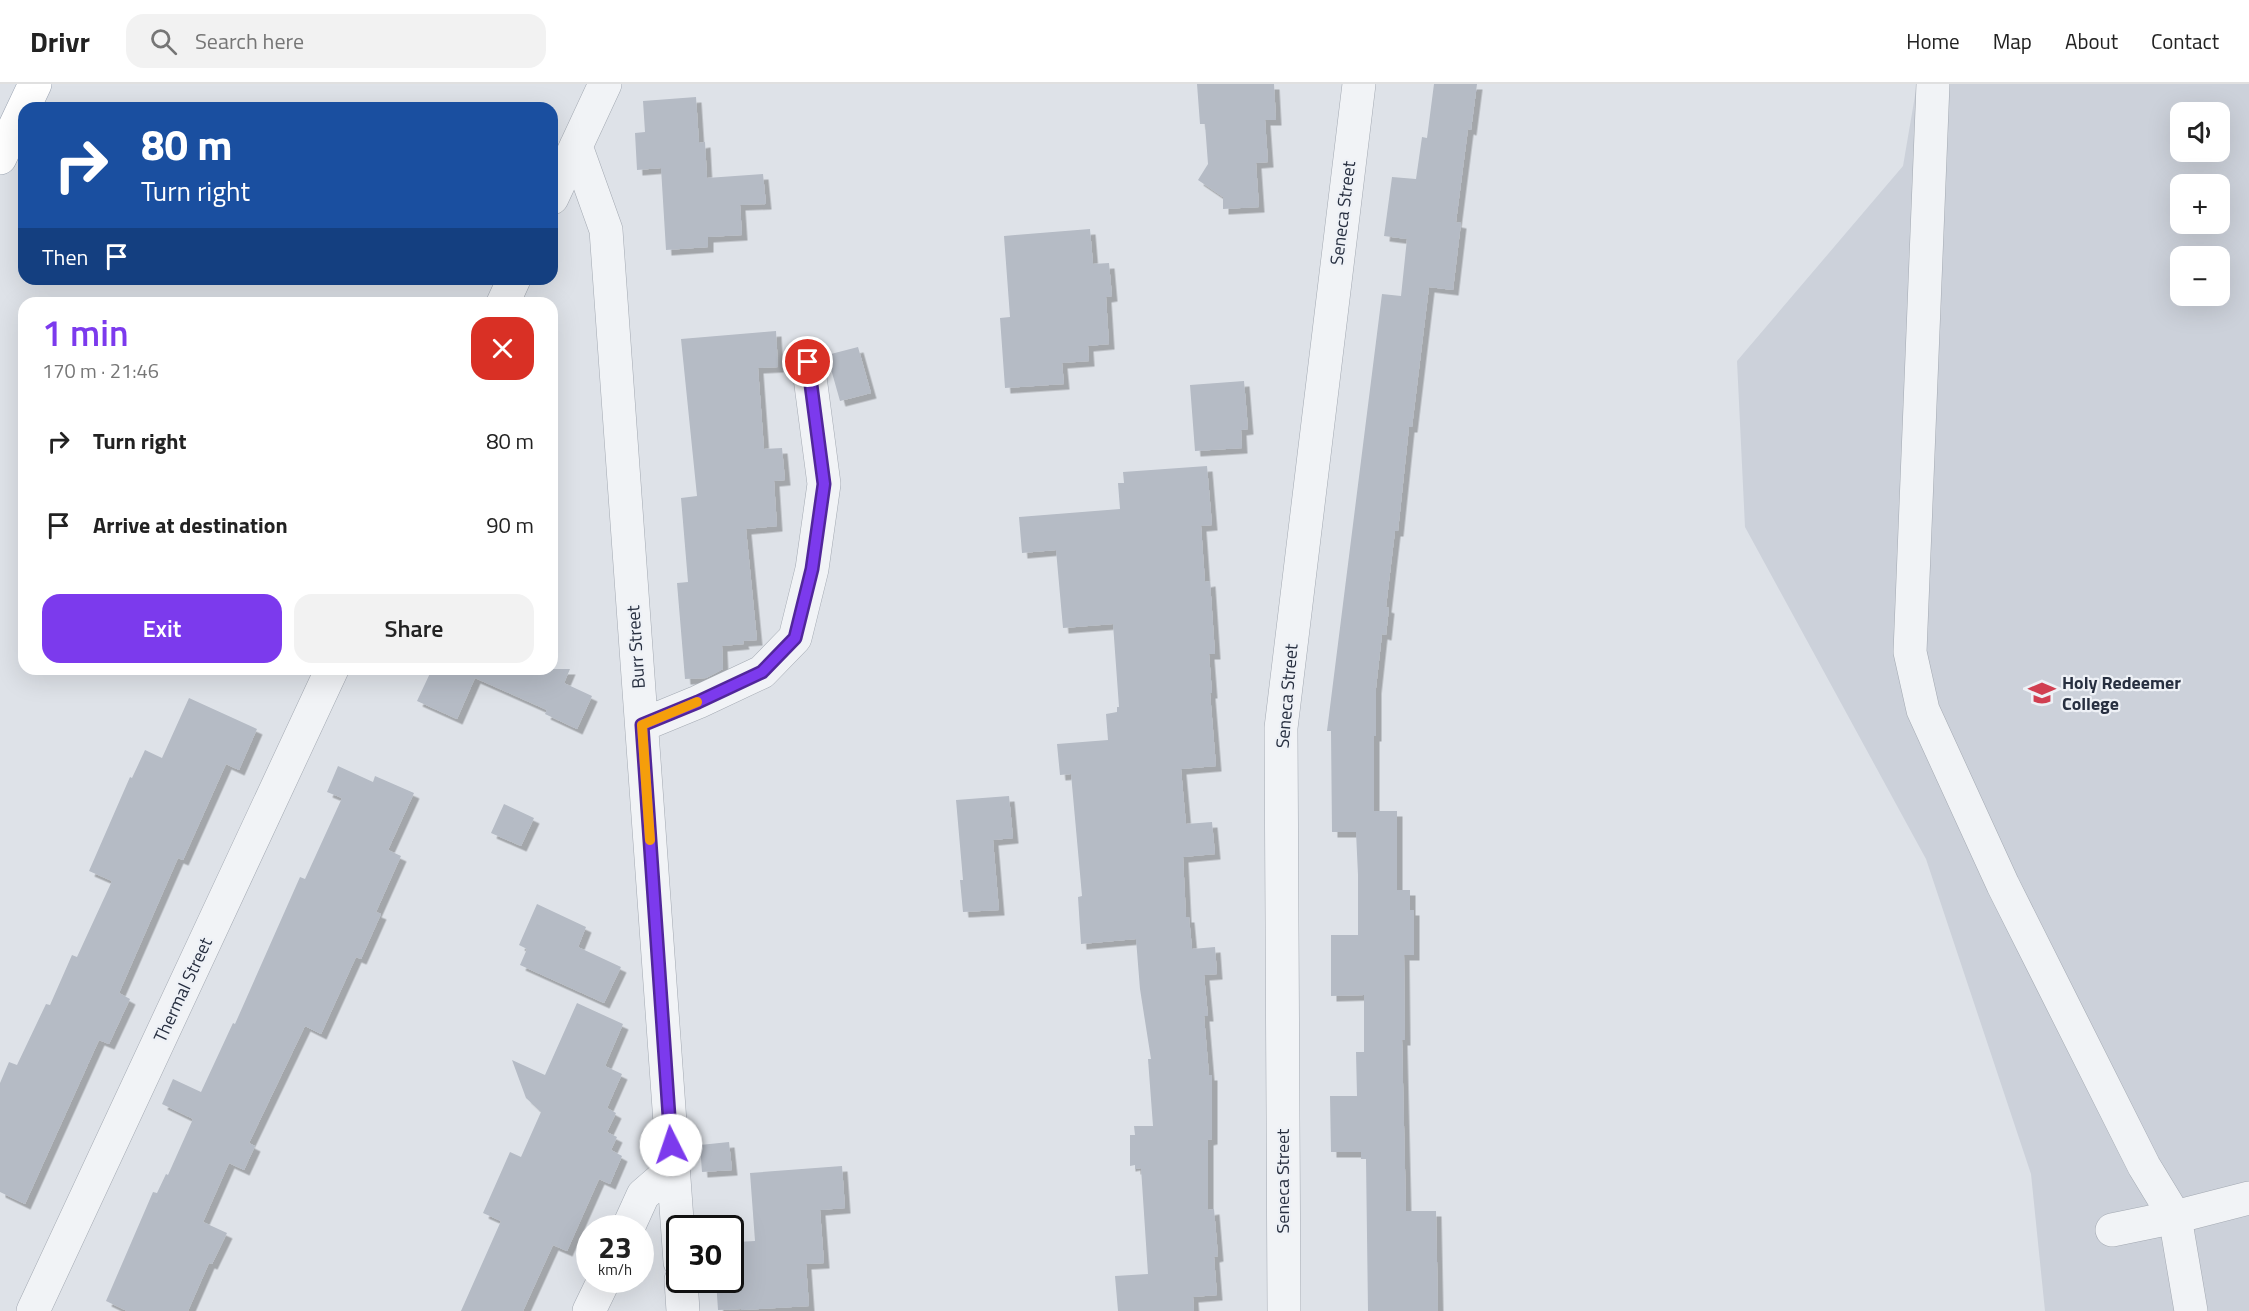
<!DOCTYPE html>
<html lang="en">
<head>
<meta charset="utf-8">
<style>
  :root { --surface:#fff; --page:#f2f2f2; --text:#222; --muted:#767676; --line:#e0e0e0; --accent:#7c3aed }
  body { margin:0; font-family:"Titillium Web",sans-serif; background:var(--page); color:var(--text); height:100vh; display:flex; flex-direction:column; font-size:22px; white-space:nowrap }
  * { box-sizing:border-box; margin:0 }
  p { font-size:20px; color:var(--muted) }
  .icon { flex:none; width:33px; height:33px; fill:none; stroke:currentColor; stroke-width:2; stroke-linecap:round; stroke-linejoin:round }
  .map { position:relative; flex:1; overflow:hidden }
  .side { position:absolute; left:18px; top:213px; width:540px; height:378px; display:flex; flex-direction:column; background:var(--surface); border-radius:18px; box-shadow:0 6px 24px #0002 }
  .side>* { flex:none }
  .top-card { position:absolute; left:18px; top:18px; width:540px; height:183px; border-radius:18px; box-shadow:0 6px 24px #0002; background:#1a4fa0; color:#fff; overflow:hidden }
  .fabs { position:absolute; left:2170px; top:18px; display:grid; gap:12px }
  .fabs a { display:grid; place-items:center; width:60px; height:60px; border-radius:12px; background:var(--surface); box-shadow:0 6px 24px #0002; font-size:30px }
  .speed { position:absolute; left:576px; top:1131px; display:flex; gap:12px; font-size:30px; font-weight:700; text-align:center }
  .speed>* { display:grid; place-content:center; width:78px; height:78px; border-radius:50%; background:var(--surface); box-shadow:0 6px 24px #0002; line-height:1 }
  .speed small { font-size:15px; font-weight:400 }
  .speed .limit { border:3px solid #111; border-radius:9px; background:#fff; color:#111 }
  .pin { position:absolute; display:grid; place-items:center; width:51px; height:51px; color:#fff; margin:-26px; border:3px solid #fff; border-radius:50%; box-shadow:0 2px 6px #0007 }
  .me { position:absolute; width:66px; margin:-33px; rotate:356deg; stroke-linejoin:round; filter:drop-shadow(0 0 4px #0008) }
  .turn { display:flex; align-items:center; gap:21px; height:126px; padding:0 24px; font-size:27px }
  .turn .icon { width:78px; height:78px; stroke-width:2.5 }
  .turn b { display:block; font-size:42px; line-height:51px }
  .then { display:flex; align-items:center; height:57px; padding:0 24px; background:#0003; gap:12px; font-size:22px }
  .round { display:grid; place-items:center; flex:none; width:63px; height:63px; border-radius:18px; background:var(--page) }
  .summary { display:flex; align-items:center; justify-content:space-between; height:102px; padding:0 24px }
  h1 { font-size:36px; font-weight:600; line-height:45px; color:var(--accent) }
  .action { display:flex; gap:12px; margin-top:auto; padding:12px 24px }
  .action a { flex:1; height:69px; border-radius:18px; background:var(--accent); color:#fff; font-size:24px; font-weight:600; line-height:69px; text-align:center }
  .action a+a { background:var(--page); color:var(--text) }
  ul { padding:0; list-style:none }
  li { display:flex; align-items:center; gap:18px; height:84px; padding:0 24px }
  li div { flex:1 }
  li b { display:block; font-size:22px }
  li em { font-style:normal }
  header { display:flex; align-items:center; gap:36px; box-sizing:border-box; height:84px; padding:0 30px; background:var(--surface); border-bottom:2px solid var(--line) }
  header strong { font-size:28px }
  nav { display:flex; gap:33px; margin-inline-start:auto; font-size:21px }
  .search { width:420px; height:54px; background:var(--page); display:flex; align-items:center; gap:15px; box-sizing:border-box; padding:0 21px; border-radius:18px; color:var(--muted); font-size:22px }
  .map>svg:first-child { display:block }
  .built { fill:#ccd1da; fill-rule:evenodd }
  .building { fill:#b5bbc5; filter:url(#shadow) }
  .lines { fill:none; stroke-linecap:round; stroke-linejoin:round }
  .minor-casing { stroke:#a3a9b2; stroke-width:34 }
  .major-casing { stroke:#9da6b4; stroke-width:34 }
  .minor { stroke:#f1f3f6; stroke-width:33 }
  .major { stroke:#fff; stroke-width:33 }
  .route-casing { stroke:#51269a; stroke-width:15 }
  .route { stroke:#7c3aed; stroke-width:10 }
  .slow { stroke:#f59e0b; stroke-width:10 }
  .labels { text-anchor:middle; stroke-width:4.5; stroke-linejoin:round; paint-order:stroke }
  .street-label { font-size:18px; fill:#272f40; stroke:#eef1f6 }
  .poi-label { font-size:18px; font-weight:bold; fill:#272f40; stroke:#eef1f6; text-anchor:start }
</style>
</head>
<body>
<header>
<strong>Drivr</strong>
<div class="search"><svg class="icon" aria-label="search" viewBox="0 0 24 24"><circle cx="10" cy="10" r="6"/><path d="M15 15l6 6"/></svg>Search here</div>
<nav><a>Home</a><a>Map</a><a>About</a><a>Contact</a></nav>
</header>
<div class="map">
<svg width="2249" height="1227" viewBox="0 0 2249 1227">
  <defs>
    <filter id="shadow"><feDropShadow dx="5.5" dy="5.5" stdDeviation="0" flood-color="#0004"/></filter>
  </defs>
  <rect width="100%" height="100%" fill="#dee2e8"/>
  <path class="built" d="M 1917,0 L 2249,0 L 2249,1227 L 2045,1227 L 2031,1090 L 1926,775 L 1745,443 L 1737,277 L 1903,82 ZM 2181,28 L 2220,28 L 2220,68 L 2181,68 ZM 2181,100 L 2220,100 L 2220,140 L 2181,140 ZM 2181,172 L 2220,172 L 2220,212 L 2181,212 Z"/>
  <path class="building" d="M 1197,0 L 1274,0 L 1276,36 L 1265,36 L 1268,78 L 1256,79 L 1259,123 L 1223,125 L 1223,113 L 1198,96 L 1208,80 L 1205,40 L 1200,40 Z
    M 1434,0 L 1477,0 L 1471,46 L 1468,45 L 1456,138 L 1461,139 L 1453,206 L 1429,203 L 1412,343 L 1409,343 L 1398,447 L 1395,447 L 1386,523 L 1389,524 L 1386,551 L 1382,550 L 1376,604 L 1376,652 L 1374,652 L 1374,727 L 1397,727 L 1397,806 L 1410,806 L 1410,826 L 1414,826 L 1414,871 L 1404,871 L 1405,956 L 1402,956 L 1406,1127 L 1436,1127 L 1438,1227 L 1368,1227 L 1366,1075 L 1361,1075 L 1361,1068 L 1331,1068 L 1330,1012 L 1357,1012 L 1356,968 L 1364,968 L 1364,911 L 1331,912 L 1331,851 L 1358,851 L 1358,791 L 1356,748 L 1332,748 L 1331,647 L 1327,647 L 1382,210 L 1401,212 L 1407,155 L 1384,152 L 1392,93 L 1416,95 L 1422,53 L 1427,54 Z
    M 696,13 L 699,59 L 705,58 L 707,94 L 763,90 L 766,120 L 740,121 L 742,151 L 708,153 L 708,163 L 666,166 L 661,84 L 637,86 L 635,49 L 645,48 L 643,17 Z
    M 1090,145 L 1093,180 L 1109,179 L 1112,212 L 1106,213 L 1109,260 L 1088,262 L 1089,277 L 1062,279 L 1064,300 L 1005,304 L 1000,234 L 1010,233 L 1004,152 Z
    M 776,247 L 778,283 L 758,284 L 764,365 L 782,364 L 785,396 L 774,397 L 777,442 L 746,445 L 757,556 L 743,557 L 744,560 L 722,562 L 723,585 L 706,594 L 685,595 L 677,499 L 688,498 L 681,414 L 697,412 L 681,255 Z
    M 858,263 L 871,309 L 840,317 L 827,271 Z
    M 1244,297 L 1248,345 L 1241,346 L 1242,364 L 1195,367 L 1190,301 Z
    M 1207,382 L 1212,441 L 1201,442 L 1205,498 L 1210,497 L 1215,570 L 1209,570 L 1212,609 L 1210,609 L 1216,682 L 1181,685 L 1186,740 L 1212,738 L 1215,770 L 1183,773 L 1186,833 L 1189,833 L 1192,865 L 1215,863 L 1217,890 L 1204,891 L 1208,932 L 1204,932 L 1209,991 L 1212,991 L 1212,1055 L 1208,1056 L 1208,1126 L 1214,1125 L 1218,1172 L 1214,1173 L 1217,1211 L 1193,1213 L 1194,1227 L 1118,1227 L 1115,1192 L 1148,1190 L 1141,1084 L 1135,1085 L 1135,1081 L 1130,1082 L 1130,1051 L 1135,1051 L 1134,1042 L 1153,1042 L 1148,975 L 1151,975 L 1140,905 L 1136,855 L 1081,860 L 1078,813 L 1082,812 L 1071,690 L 1060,691 L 1057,660 L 1108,656 L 1106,630 L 1117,628 L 1117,623 L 1119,623 L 1113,540 L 1063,544 L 1056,466 L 1022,469 L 1019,433 L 1120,425 L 1118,399 L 1124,399 L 1123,388 Z
    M 432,585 L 570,585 L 564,599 L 592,612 L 577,645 L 545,630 L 547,626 L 475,594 L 457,635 L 417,617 Z
    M 189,614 L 257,645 L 239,686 L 226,680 L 183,776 L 178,774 L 119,909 L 130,915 L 109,960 L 99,956 L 25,1120 L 0,1108 L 0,999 L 9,978 L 17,981 L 46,920 L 50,921 L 72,871 L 77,873 L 112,797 L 89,787 L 130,693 L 132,694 L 145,666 L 162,674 Z
    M 338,682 L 373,698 L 375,692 L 414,709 L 388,766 L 401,772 L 376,828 L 381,830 L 361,875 L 356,873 L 321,950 L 305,942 L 249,1059 L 255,1062 L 244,1086 L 229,1079 L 203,1138 L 227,1149 L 212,1180 L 209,1179 L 188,1227 L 127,1227 L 106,1217 L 153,1108 L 157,1109 L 166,1090 L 168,1091 L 193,1035 L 162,1020 L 173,995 L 201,1008 L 233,939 L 235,940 L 300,793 L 305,795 L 342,714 L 327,708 Z
    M 1009,712 L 1013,754 L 993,756 L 999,826 L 963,828 L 960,796 L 963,796 L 956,716 Z
    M 504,720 L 534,734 L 521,762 L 491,749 Z
    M 537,820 L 586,843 L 578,863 L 621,883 L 604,919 L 520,881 L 527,865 L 519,861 Z
    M 577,919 L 623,940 L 605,982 L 622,990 L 607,1024 L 616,1029 L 607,1048 L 617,1053 L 611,1066 L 622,1072 L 610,1100 L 599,1095 L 567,1167 L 553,1161 L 523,1227 L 461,1227 L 501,1137 L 483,1129 L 510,1068 L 521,1073 L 541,1028 L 526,1014 L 512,976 L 545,991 Z
    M 729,1058 L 732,1086 L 702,1088 L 700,1061 Z
    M 842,1082 L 845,1124 L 820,1126 L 824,1179 L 806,1180 L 809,1222 L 741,1226 L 741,1225 L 718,1226 L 716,1196 L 730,1196 L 730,1185 L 738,1185 L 736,1158 L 755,1157 L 750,1089 Z"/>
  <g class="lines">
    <defs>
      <path id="minor" d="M 1933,0 L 1910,568 L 1923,626 L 2003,801 L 2144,1082 L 2175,1133 L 2191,1227
        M 576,62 L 606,146 L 680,1178
        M 552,114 L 605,0
        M 503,219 L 514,195
        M 642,641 L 698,618 L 762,588 L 795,554 L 812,485 L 824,400 L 808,278
        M 628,1144 L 643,1111 L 673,1085
        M 2112,1146 L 2175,1133 L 2249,1114
        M 681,1196 L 683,1227
        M 33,1227 L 332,585
        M 589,1227 L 604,1196
        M 1284,1227 L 1281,644 L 1359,0"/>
      <path id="major" d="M 0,74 L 35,0"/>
    </defs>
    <use href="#minor" class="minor-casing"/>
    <use href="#major" class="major-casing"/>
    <use href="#minor" class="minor"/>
    <use href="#major" class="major"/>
  </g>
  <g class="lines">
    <defs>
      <path id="route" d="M 671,1061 L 642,641 L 698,618 L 762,588 L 795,554 L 812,485 L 824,400 L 808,278"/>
    </defs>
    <use href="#route" class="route-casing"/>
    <use href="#route" class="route"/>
    <path class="slow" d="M 650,756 L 642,641 L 697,618"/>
  </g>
  <defs>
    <symbol id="university-bare" viewBox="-9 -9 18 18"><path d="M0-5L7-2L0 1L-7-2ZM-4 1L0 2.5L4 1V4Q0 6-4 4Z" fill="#d13f51" stroke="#eef1f6" stroke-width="2.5" paint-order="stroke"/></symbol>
  </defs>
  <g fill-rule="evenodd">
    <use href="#university-bare" x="2023" y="590" width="38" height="38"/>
  </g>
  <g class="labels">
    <g class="street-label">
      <text transform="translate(1343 129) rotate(-83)" y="6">Seneca Street</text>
      <text transform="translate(636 563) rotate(-94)" y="6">Burr Street</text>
      <text transform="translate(1287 612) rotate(-85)" y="6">Seneca Street</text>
      <text transform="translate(183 906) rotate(-65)" y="6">Thermal Street</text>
      <text transform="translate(1283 1097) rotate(-90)" y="6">Seneca Street</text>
    </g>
    <g class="poi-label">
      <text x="2062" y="605">Holy Redeemer<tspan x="2062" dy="21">College</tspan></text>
    </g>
  </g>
</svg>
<div class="fabs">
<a><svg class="icon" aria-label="sound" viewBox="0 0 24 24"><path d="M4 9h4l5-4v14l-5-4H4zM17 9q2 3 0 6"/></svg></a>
<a>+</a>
<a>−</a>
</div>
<div class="speed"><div>23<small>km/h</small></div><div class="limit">30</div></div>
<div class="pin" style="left:808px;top:278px;background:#d93025"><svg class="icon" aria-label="arrive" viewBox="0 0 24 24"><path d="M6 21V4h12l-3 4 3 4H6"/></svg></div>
<svg class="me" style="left:671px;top:1061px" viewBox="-20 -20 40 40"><circle r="19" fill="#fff"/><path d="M0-13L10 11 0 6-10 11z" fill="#7c3aed"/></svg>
<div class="top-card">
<div class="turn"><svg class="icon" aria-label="right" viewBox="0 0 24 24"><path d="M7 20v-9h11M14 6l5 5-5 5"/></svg><div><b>80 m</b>Turn right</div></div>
<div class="then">Then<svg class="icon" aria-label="arrive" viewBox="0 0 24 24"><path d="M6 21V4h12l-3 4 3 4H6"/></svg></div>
</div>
<section class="side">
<div class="summary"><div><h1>1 min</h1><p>170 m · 21:46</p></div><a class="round" style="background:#d93025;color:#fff"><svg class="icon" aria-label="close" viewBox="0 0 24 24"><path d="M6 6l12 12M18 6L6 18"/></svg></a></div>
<ul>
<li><svg class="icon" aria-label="right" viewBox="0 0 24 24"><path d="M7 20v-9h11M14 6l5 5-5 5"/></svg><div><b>Turn right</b></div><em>80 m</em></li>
<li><svg class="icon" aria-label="arrive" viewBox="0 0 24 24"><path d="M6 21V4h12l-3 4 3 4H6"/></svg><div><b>Arrive at destination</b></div><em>90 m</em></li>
</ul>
<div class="action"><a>Exit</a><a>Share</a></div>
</section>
</div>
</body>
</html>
